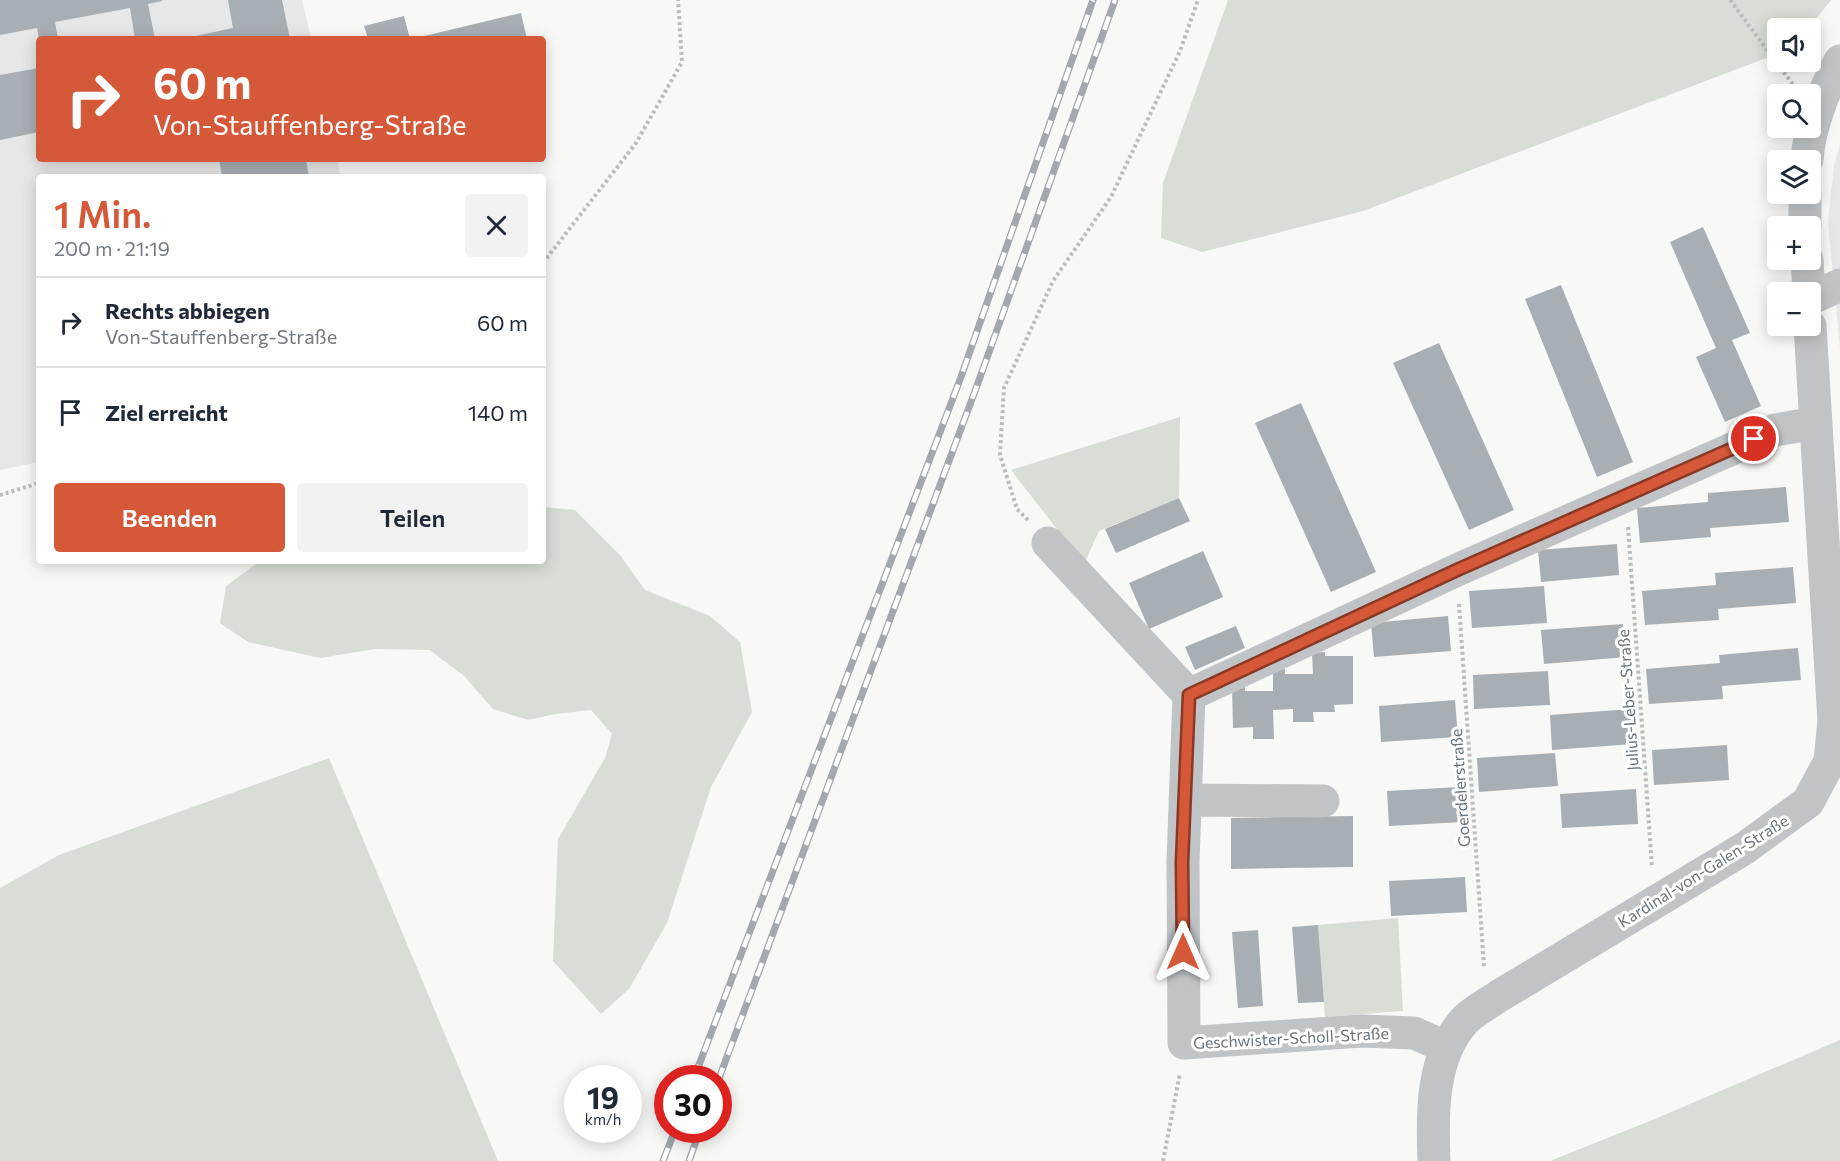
<!DOCTYPE html>
<html lang="de">
<head>
<meta charset="utf-8">
<style>
  :root { --surface:#fff; --page:#f2f2f3; --text:#1f2937; --muted:#747a83; --line:#e0e1e3; --accent:#d55839 }
  body { margin:0; font-family:Commissioner,sans-serif; background:var(--page); color:var(--text); height:100vh; display:flex; flex-direction:column; font-size:22px; white-space:nowrap }
  * { box-sizing:border-box; margin:0 }
  p { font-size:20px; color:var(--muted) }
  .icon { flex:none; width:33px; height:33px; fill:none; stroke:currentColor; stroke-width:2; stroke-linecap:round; stroke-linejoin:round }
  .map { position:relative; flex:1; overflow:hidden }
  .details { position:absolute; left:36px; top:174px; width:510px; height:390px; display:flex; flex-direction:column; background:var(--surface); border-radius:6px; box-shadow:0 3px 15px #0003 }
  .details>* { flex:none }
  .hud { position:absolute; left:36px; top:36px; width:510px; height:126px; border-radius:6px; box-shadow:0 3px 15px #0003; background:#d55839; color:#fff; overflow:hidden }
  .buttons { position:absolute; left:1767px; top:18px; display:grid; gap:12px }
  .buttons a { display:grid; place-items:center; width:54px; height:54px; border-radius:6px; background:var(--surface); box-shadow:0 3px 15px #0003; font-size:30px }
  .speed { position:absolute; left:564px; top:1065px; display:flex; gap:12px; font-size:30px; font-weight:700; text-align:center }
  .speed>* { display:grid; place-content:center; width:78px; height:78px; border-radius:50%; background:var(--surface); box-shadow:0 3px 15px #0003; line-height:1 }
  .speed small { font-size:15px; font-weight:400 }
  .speed .limit { border:9px solid #d22; background:#fff; color:#111 }
  .pin { position:absolute; display:grid; place-items:center; width:51px; height:51px; color:#fff; margin:-26px; border:3px solid #fff; border-radius:50%; box-shadow:0 2px 6px #0007 }
  .me { position:absolute; width:66px; margin:-33px; rotate:0deg; stroke-linejoin:round; filter:drop-shadow(0 0 4px #0008) }
  .turn { display:flex; align-items:center; gap:21px; height:126px; padding:0 18px; font-size:27px }
  .turn .icon { width:78px; height:78px; stroke-width:2.5 }
  .turn b { display:block; font-size:42px; line-height:51px }
  .round { display:grid; place-items:center; flex:none; width:63px; height:63px; border-radius:6px; background:var(--page) }
  .headline { display:flex; align-items:center; justify-content:space-between; height:102px; padding:0 18px }
  h1 { font-size:36px; font-weight:600; line-height:45px; color:var(--accent) }
  .primary-button { display:flex; gap:12px; margin-top:auto; padding:12px 18px }
  .primary-button a { flex:1; height:69px; border-radius:6px; background:var(--accent); color:#fff; font-size:24px; font-weight:600; line-height:69px; text-align:center }
  .primary-button a+a { background:var(--page); color:var(--text) }
  ul { padding:0; list-style:none }
  li { display:flex; align-items:center; gap:18px; height:90px; padding:0 18px; border-top:2px solid var(--line) }
  li div { flex:1 }
  li b { display:block; font-size:22px }
  li em { font-style:normal }
  .map>svg:first-child { display:block }
  .built { fill:#e6e7e6 }
  .green { fill:#d8ddd5 }
  .building { fill:#a8afb4 }
  .lines { fill:none; stroke-linecap:round; stroke-linejoin:round }
  .path { stroke:#babdbf; stroke-width:4; stroke-dasharray:3 3; stroke-linecap:butt }
  .minor { stroke:#c0c4c7; stroke-width:33 }
  .rail-casing { stroke:#a2a8ad; stroke-width:7 }
  .rail { stroke:#fff; stroke-width:4.5; stroke-dasharray:14; stroke-linecap:butt }
  .route-casing { stroke:#8a3925; stroke-width:15 }
  .route { stroke:#d55839; stroke-width:10 }
  .labels { text-anchor:middle; stroke-width:6; stroke-linejoin:round; paint-order:stroke }
  .street-label { font-size:16px; fill:#66747e; stroke:#fff }
</style>
</head>
<body>
<div class="map">
<svg width="1840" height="1161" viewBox="0 0 1840 1161">
  <rect width="100%" height="100%" fill="#f8f8f6"/>
  <path class="built" d="M 0,0 L 302,0 L 311,39 L 39,39 L 39,159 L 337,159 L 341,177 L 39,177 L 39,462 L 0,470 Z
    M 1840,144 L 1840,349 L 1828,222 L 1834,165 Z"/>
  <path class="green" d="M 1228,0 L 1831,0 L 1809,28 L 1778,28 L 1777,54 L 1363,211 L 1202,252 L 1161,238 L 1163,183 Z
    M 1180,417 L 1179,498 L 1099,531 L 1084,564 L 1011,470 Z
    M 543,507 L 575,510 L 620,555 L 645,590 L 710,616 L 740,642 L 752,712 L 711,787 L 667,923 L 629,989 L 601,1014 L 553,961 L 558,839 L 605,758 L 612,734 L 591,710 L 555,714 L 528,720 L 493,709 L 464,676 L 430,650 L 375,649 L 320,658 L 248,642 L 220,623 L 226,586 L 260,561 L 543,561 Z
    M 329,758 L 498,1161 L 0,1161 L 0,888 L 59,855 Z
    M 1398,918 L 1403,1011 L 1325,1017 L 1318,925 Z
    M 1840,1040 L 1840,1161 L 1550,1161 L 1650,1121 Z"/>
  <path class="building" d="M 0,0 L 162,0 L 162,1 L 148,4 L 155,39 L 135,39 L 130,8 L 55,22 L 58,39 L 39,39 L 37,28 L 0,35 Z
    M 228,0 L 282,0 L 290,39 L 182,39 L 233,28 Z
    M 521,13 L 527,39 L 416,39 L 416,38 Z
    M 404,16 L 410,39 L 368,39 L 364,26 Z
    M 39,68 L 39,132 L 0,140 L 0,75 Z
    M 219,159 L 306,159 L 309,177 L 222,177 Z
    M 1703,227 L 1750,333 L 1732,340 L 1761,406 L 1725,422 L 1696,357 L 1716,348 L 1670,242 Z
    M 1561,285 L 1633,462 L 1597,477 L 1525,299 Z
    M 1439,343 L 1514,510 L 1469,530 L 1393,363 Z
    M 1301,403 L 1376,572 L 1331,592 L 1255,423 Z
    M 1786,487 L 1789,522 L 1710,528 L 1711,537 L 1640,543 L 1637,508 L 1708,502 L 1708,493 Z
    M 1179,498 L 1190,521 L 1116,553 L 1105,529 Z
    M 1617,544 L 1619,575 L 1541,582 L 1538,550 Z
    M 1203,551 L 1223,597 L 1149,629 L 1129,583 Z
    M 1793,567 L 1796,603 L 1718,609 L 1719,620 L 1645,625 L 1642,591 L 1716,585 L 1715,573 Z
    M 1544,586 L 1547,623 L 1472,628 L 1469,591 Z
    M 1448,616 L 1451,651 L 1374,657 L 1371,623 Z
    M 1623,624 L 1626,657 L 1544,664 L 1541,630 Z
    M 1236,626 L 1245,648 L 1195,670 L 1185,647 Z
    M 1798,648 L 1801,680 L 1722,686 L 1723,699 L 1649,704 L 1646,669 L 1720,663 L 1719,655 Z
    M 1325,652 L 1325,656 L 1353,656 L 1353,704 L 1334,705 L 1335,712 L 1313,712 L 1314,722 L 1293,722 L 1293,709 L 1273,710 L 1274,739 L 1253,739 L 1253,727 L 1233,728 L 1232,687 L 1245,687 L 1245,691 L 1273,691 L 1273,669 L 1285,669 L 1285,674 L 1313,674 L 1312,653 Z
    M 1548,671 L 1550,705 L 1474,709 L 1473,675 Z
    M 1455,700 L 1458,737 L 1381,742 L 1379,706 Z
    M 1631,709 L 1633,744 L 1552,750 L 1550,715 Z
    M 1727,745 L 1729,780 L 1654,785 L 1652,750 Z
    M 1555,753 L 1558,786 L 1479,792 L 1477,758 Z
    M 1460,787 L 1463,822 L 1389,826 L 1387,791 Z
    M 1636,789 L 1638,824 L 1562,828 L 1560,794 Z
    M 1353,816 L 1353,867 L 1231,869 L 1231,818 Z
    M 1465,877 L 1467,912 L 1391,916 L 1389,881 Z
    M 1318,925 L 1324,1002 L 1298,1003 L 1292,927 Z
    M 1258,930 L 1263,1006 L 1238,1008 L 1232,932 Z"/>
  <g class="lines">
    <path class="path" d="M 1730,0 L 1794,86
      M 543,263 L 636,143 L 682,62 L 678,0
      M 0,495 L 39,483
      M 1028,520 L 1017,509 L 1000,455 L 1004,388 L 1053,281 L 1111,197 L 1180,51 L 1198,0
      M 1628,527 L 1652,867
      M 1459,604 L 1484,967
      M 1163,1161 L 1180,1073"/>
    <path class="minor" d="M 1807,160 C 1809,128 1824,89 1840,61
      M 1805,194 L 1805,226
      M 1807,260 L 1809,292
      M 1810,299 L 1840,285
      M 1048,543 L 1189,695 L 1183,862 L 1184,1043 L 1362,1031 L 1414,1033 L 1446,1047
      M 1189,695 L 1457,570 L 1775,430 L 1815,423
      M 1185,800 L 1323,801
      M 1434,1161 C 1432,1114 1431,1057 1465,1020 C 1474,1011 1489,1003 1499,996 L 1745,848 L 1808,802 L 1830,761 L 1834,721 L 1810,326"/>
    <defs>
      <path id="rail" d="M 694,1078 L 961,377 L 1093,0
        M 718,1081 L 978,383 L 1115,0
        M 663,1161 L 675,1130
        M 689,1161 L 700,1130"/>
    </defs>
    <use href="#rail" class="rail-casing"/>
    <use href="#rail" class="rail"/>
  </g>
  <g class="lines">
    <defs>
      <path id="route" d="M 1183,952 L 1182,862 L 1189,695 L 1457,570 L 1754,439"/>
    </defs>
    <use href="#route" class="route-casing"/>
    <use href="#route" class="route"/>
  </g>
  <g class="labels">
    <g class="street-label">
      <text transform="translate(1628 700) rotate(-94)" y="6">Julius-Leber-Straße</text>
      <text transform="translate(1460 788) rotate(-94)" y="6">Goerdelerstraße</text>
      <text transform="translate(1703 871) rotate(-32)" y="6">Kardinal-von-Galen-Straße</text>
      <text transform="translate(1291 1038) rotate(-3)" y="6">Geschwister-Scholl-Straße</text>
    </g>
  </g>
</svg>
<div class="buttons">
<a><svg class="icon" aria-label="sound" viewBox="0 0 24 24"><path d="M4 9h4l5-4v14l-5-4H4zM17 9q2 3 0 6"/></svg></a>
<a><svg class="icon" aria-label="search" viewBox="0 0 24 24"><circle cx="10" cy="10" r="6"/><path d="M15 15l6 6"/></svg></a>
<a><svg class="icon" aria-label="layers" viewBox="0 0 24 24"><path d="M12 4l9 5-9 5-9-5zM3 14l9 5 9-5"/></svg></a>
<a>+</a>
<a>−</a>
</div>
<div class="speed"><div>19<small>km/h</small></div><div class="limit">30</div></div>
<div class="pin" style="left:1754px;top:439px;background:#d93025"><svg class="icon" aria-label="arrive" viewBox="0 0 24 24"><path d="M6 21V4h12l-3 4 3 4H6"/></svg></div>
<svg class="me" style="left:1183px;top:952px" viewBox="-20 -20 40 40"><path d="M0-17L14 15 0 8-14 15z" fill="#d55839" stroke="#fff" stroke-width="4"/></svg>
<div class="hud">
<div class="turn"><svg class="icon" aria-label="right" viewBox="0 0 24 24"><path d="M7 20v-9h11M14 6l5 5-5 5"/></svg><div><b>60 m</b>Von-Stauffenberg-Straße</div></div>
</div>
<section class="details">
<div class="headline"><div><h1>1 Min.</h1><p>200 m · 21:19</p></div><a class="round"><svg class="icon" aria-label="close" viewBox="0 0 24 24"><path d="M6 6l12 12M18 6L6 18"/></svg></a></div>
<ul>
<li><svg class="icon" aria-label="right" viewBox="0 0 24 24"><path d="M7 20v-9h11M14 6l5 5-5 5"/></svg><div><b>Rechts abbiegen</b><p>Von-Stauffenberg-Straße</p></div><em>60 m</em></li>
<li><svg class="icon" aria-label="arrive" viewBox="0 0 24 24"><path d="M6 21V4h12l-3 4 3 4H6"/></svg><div><b>Ziel erreicht</b></div><em>140 m</em></li>
</ul>
<div class="primary-button"><a>Beenden</a><a>Teilen</a></div>
</section>
</div>
</body>
</html>
